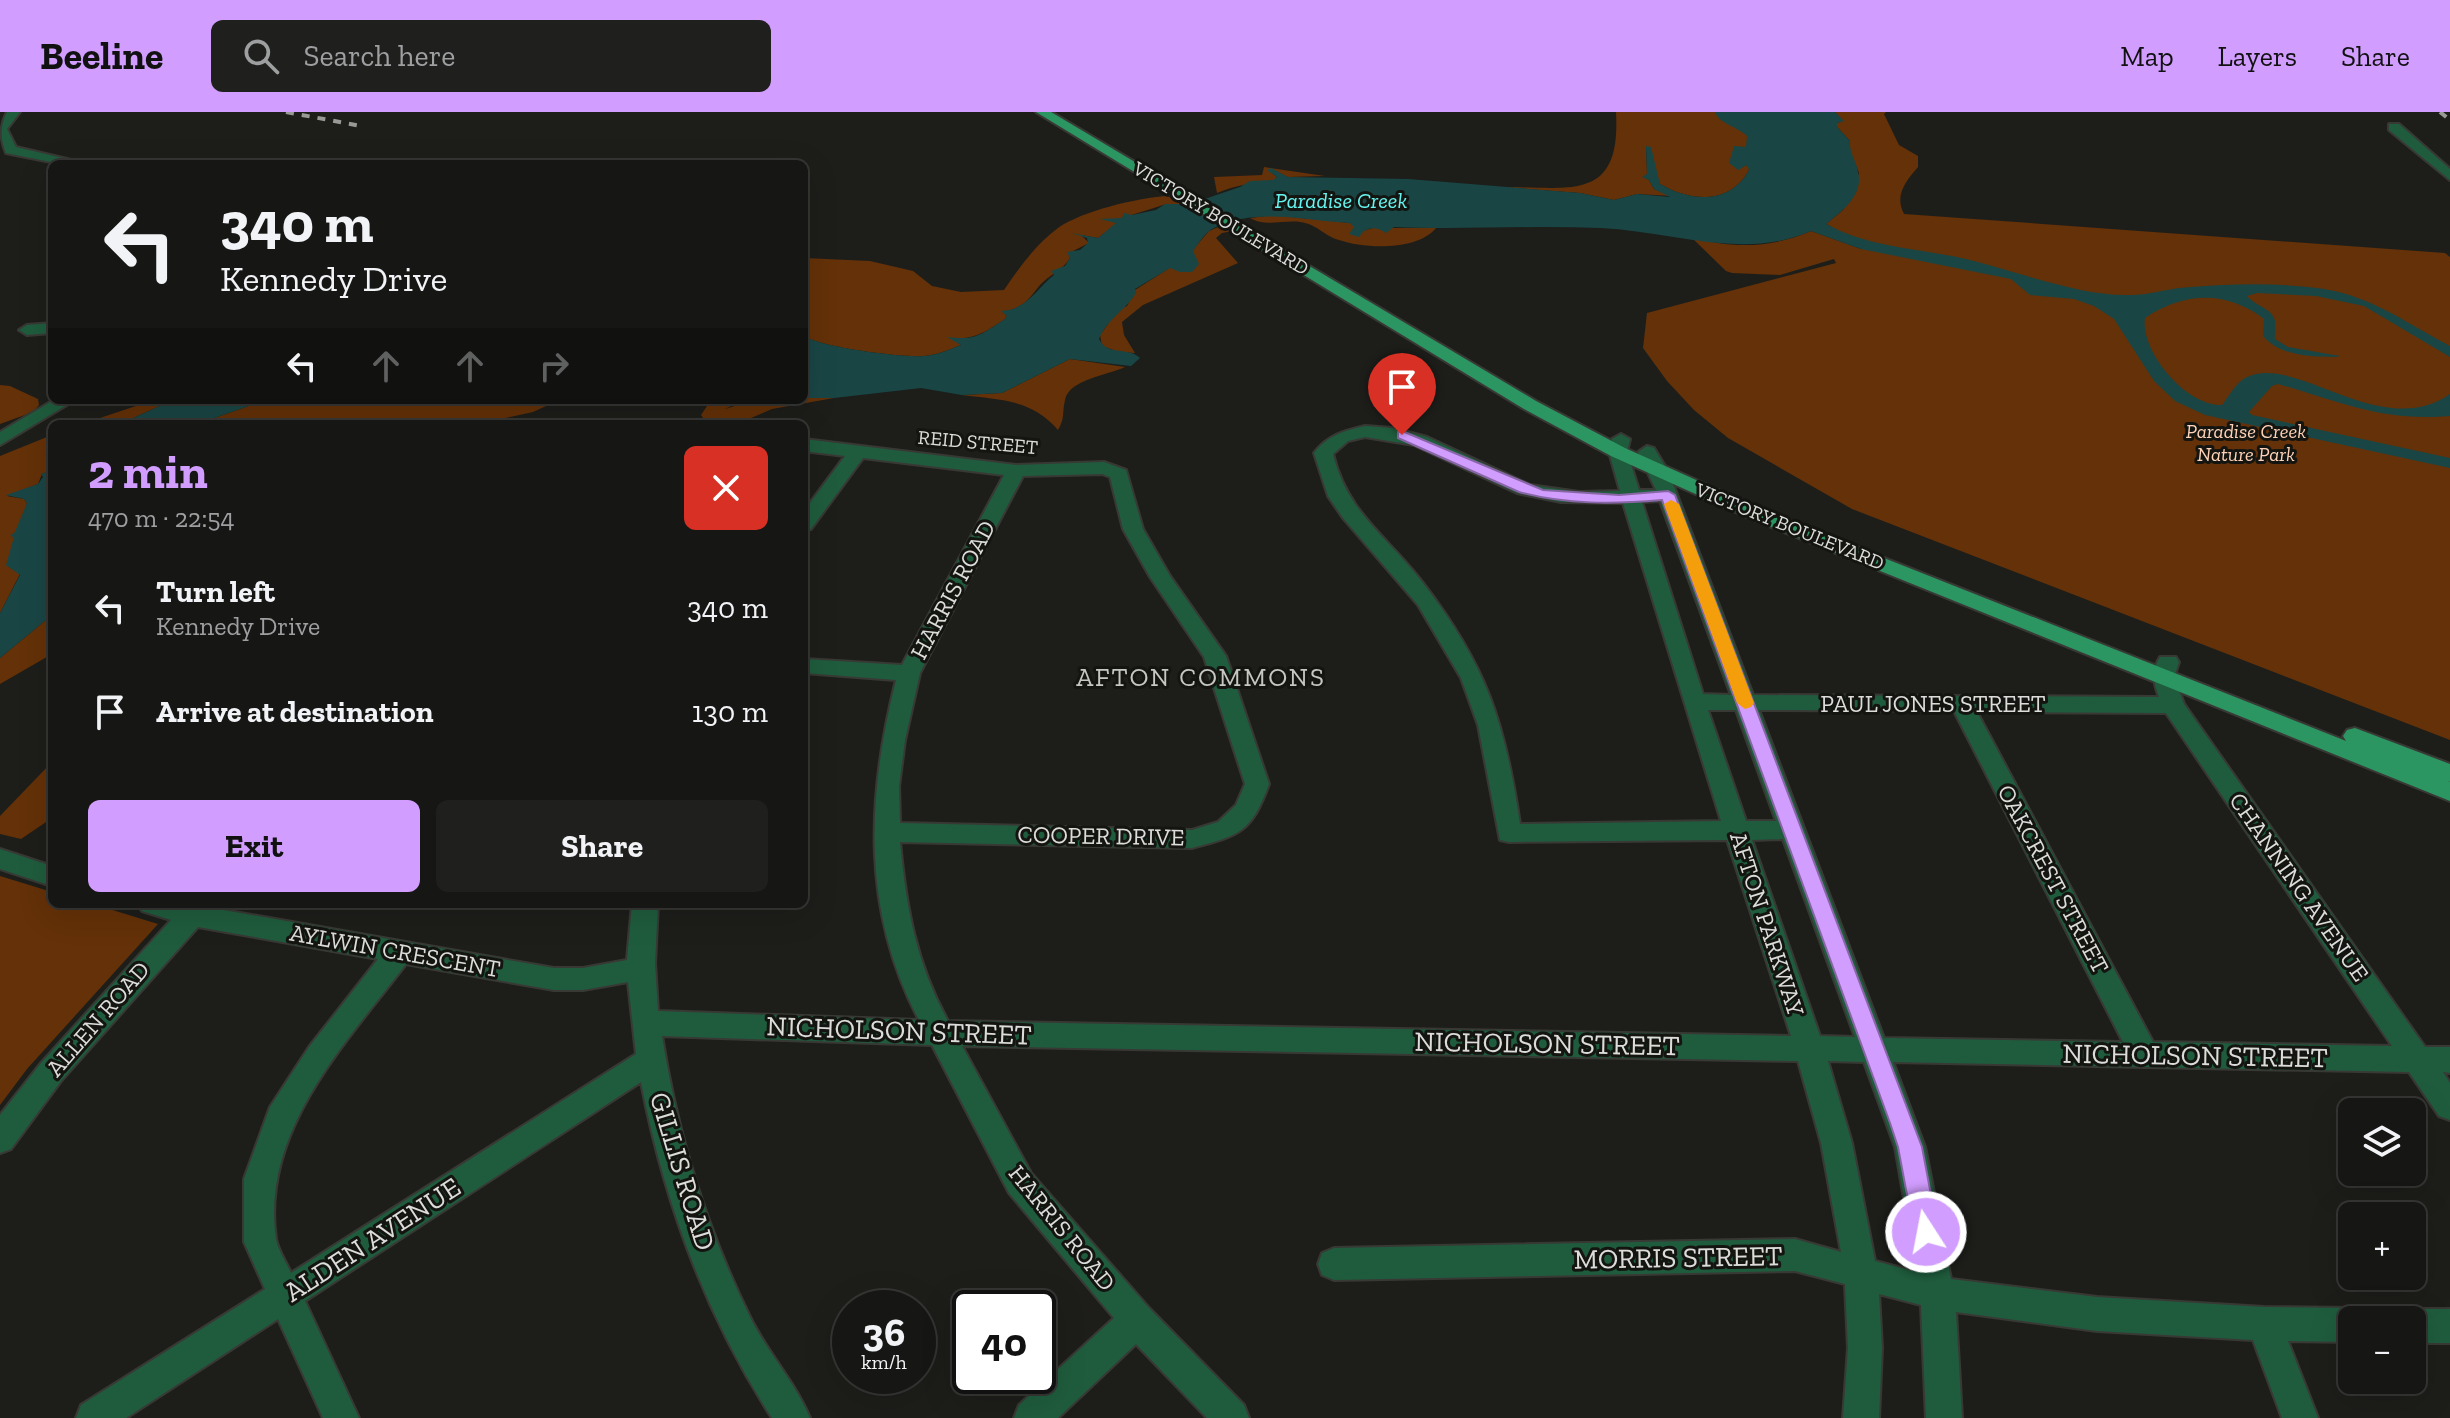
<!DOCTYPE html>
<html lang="en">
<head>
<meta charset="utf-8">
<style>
  :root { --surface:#161614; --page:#1f1f1d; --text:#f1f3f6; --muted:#9e9fa0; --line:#353534; --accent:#d19dfe }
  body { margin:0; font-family:"Zilla Slab",serif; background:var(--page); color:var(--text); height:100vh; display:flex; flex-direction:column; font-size:30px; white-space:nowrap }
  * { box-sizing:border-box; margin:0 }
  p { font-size:26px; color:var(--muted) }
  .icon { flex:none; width:44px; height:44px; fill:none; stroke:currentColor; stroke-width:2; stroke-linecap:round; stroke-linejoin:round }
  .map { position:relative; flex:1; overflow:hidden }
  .drawer { position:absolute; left:48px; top:308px; width:760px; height:488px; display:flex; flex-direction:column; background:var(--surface); border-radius:12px; box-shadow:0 8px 32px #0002,0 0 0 2px var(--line) }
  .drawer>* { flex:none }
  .top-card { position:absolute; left:48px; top:48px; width:760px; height:244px; border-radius:12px; box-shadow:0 8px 32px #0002,0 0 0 2px var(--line); background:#161614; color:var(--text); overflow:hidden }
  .buttons { position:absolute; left:2338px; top:986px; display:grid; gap:16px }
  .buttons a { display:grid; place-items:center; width:88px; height:88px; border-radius:12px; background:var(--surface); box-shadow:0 8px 32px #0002,0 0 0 2px var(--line); font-size:40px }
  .speed { position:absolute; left:832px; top:1178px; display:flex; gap:16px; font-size:40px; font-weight:700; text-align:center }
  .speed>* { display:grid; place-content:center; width:104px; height:104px; border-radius:50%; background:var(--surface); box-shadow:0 8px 32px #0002,0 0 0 2px var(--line); line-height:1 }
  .speed small { font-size:20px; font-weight:400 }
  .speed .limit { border:4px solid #111; border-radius:12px; background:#fff; color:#111 }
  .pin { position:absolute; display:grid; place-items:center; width:68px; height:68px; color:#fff; margin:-82px -34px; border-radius:50% 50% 50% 0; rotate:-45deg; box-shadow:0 0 8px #0007 }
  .pin .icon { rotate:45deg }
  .me { position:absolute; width:88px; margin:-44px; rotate:349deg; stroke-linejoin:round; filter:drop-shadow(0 0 6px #0008) }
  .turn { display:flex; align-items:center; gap:28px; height:168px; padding:0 40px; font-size:36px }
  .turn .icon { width:104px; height:104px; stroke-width:2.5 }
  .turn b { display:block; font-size:56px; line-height:68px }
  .lanes { display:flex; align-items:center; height:76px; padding:0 40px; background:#0003; justify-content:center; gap:40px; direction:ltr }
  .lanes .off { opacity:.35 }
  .round { display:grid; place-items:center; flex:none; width:84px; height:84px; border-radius:12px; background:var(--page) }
  .head { display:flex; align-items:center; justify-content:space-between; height:136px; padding:0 40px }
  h1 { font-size:48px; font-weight:700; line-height:60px; color:var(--accent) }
  .action { display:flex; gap:16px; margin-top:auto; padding:16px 40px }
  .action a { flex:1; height:92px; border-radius:12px; background:var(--accent); color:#111; font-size:32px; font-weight:700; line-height:92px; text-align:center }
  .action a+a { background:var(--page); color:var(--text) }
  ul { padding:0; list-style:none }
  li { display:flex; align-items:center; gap:24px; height:104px; padding:0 40px }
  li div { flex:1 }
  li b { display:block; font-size:30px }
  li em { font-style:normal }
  header { display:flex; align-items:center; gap:48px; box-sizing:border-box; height:112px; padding:0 40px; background:var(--accent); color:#111 }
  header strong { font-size:38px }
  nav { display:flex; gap:44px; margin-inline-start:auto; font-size:28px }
  .search { width:560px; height:72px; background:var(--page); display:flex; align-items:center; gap:20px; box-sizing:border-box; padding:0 28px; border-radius:12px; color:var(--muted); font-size:30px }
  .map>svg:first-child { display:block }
  .green { fill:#643108 }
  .water { fill:#194645 }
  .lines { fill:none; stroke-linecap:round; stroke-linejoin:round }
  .minor-casing { stroke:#383935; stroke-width:4 }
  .major-casing { stroke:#383935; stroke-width:4 }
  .minor { fill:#1f5c3d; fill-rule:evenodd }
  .major { fill:#2c9662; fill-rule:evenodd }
  .rail { stroke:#999a97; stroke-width:4; stroke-dasharray:8 8; stroke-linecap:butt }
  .route { fill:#d19dfe; stroke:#8866a5; stroke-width:2 }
  .slow { fill:#f59e0b }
  .labels { text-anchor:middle; stroke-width:6; stroke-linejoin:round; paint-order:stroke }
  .far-street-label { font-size:20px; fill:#dcddda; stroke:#141511 }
  .far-park-label { font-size:20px; font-style:italic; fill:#ffd3b8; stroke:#141511 }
  .far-water-label { font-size:22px; font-style:italic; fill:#65f4ef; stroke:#141511 }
  .street-label { font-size:24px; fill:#dcddda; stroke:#141511 }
  .neighbourhood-label { font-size:26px; letter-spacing:2px; fill:#c5c7c2; stroke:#141511 }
  .near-street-label { font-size:28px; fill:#dcddda; stroke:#141511 }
</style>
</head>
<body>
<header>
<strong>Beeline</strong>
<div class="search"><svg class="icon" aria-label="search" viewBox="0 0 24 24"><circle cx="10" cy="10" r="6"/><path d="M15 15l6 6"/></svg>Search here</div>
<nav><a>Map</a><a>Layers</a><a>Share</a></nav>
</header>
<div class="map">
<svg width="2450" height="1306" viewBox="0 0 2450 1306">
  <rect width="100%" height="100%" fill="#1d1e1a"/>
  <path class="green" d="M 1616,0 L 1715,0 L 1748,24 L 1743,54 L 1748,53 L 1749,58 C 1730,93 1691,90 1660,72 L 1646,35 L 1647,62 L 1643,65 L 1649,68 L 1654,77 L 1672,84 L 1637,82 L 1614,88 L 1580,81 L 1503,75 C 1572,75 1621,90 1616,0 Z
    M 1835,0 L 1886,0 L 1884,2 L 1899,33 L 1918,44 L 1918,55 C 1906,69 1894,83 1904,102 L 2445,141 L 2450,145 L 2450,628 L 1852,397 L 1728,326 L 1694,298 L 1667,269 L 1643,236 L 1647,201 L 1836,151 L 1834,147 L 1780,163 L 1732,161 L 1726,159 L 1691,125 C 1732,137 1772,136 1811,119 L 1861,137 L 1878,132 L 1849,125 L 1826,112 L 1843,98 L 1859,61 L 1849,37 L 1850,29 L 1837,15 L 1837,11 L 1843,9 Z
    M 1264,55 L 1325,64 L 1288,65 L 1268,58 L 1277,65 L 1274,68 C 1253,71 1237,73 1217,81 L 1214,65 L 1262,63 Z
    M 1166,84 L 1190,92 C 1182,94 1171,91 1163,93 C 1147,98 1129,104 1112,109 L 1117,111 L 1098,126 L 1081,123 L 1089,131 L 1069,141 L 1070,146 C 1063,158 1049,163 1040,173 C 1026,190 1026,194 1003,200 L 1007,204 L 1005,207 C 987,219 975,228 952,226 L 961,233 C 948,238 937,243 924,244 C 903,246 820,235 804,224 L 807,213 L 804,214 L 804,146 L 870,149 L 913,159 L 932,174 L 961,180 L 1004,178 C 1019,156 1036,132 1058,116 C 1082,99 1137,86 1166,84 Z
    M 1273,103 L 1350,111 L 1362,119 L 1373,116 L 1436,116 C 1417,139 1365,137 1339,128 C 1324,124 1317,112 1300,110 C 1283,108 1265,115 1250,106 Z
    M 1223,113 L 1233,119 L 1222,121 L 1216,126 L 1238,151 L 1143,193 L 1122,210 L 1124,223 L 1135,241 L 1119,240 L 1102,234 L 1100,223 L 1118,198 L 1127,194 L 1135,178 L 1171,155 L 1177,156 L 1209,119 Z
    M 1070,247 L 1125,255 C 1109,263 1069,267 1065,288 C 1062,301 1065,306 1058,318 C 1032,287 1000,288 962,283 L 1002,281 Z
    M 0,273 L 10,274 L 38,287 L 39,293 L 33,300 L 0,312 Z
    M 804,286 L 834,286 L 772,297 L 744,309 L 705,309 L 701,303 L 711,288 L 743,288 L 725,297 L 754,288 Z
    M 154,288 L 173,288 L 120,312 L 82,312 Z
    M 266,288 L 559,288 L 533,300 L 479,312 L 197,312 Z
    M 52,323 L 52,358 L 42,362 L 38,372 L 7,384 L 24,387 L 27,391 L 7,453 L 20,462 L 0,501 L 0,344 Z
    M 52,503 L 52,542 L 0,572 L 0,546 Z
    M 52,650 L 52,706 L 21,727 L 0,722 L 0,704 Z
    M 0,764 L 52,780 L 52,792 L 93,792 L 158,812 L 27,957 L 0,993 Z"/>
  <path class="water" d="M 1715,0 L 1835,0 L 1844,9 L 1837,11 L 1837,15 L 1850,29 C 1849,41 1856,48 1858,60 C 1864,83 1842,99 1826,112 C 1870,136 1918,136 1966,147 C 2017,159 2080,185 2131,183 C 2148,183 2163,178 2179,176 C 2227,172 2277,170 2324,177 C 2373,185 2408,212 2450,234 L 2450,245 L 2364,194 L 2316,184 L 2257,181 L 2247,184 C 2254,193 2270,196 2274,206 C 2277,212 2274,220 2275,227 L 2288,235 L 2340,244 L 2336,245 C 2311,245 2280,244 2263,224 L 2264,207 C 2226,178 2184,180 2145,206 C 2140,239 2186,294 2222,293 C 2229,284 2236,270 2247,265 C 2297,242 2382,330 2450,282 L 2450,304 C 2382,310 2341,290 2278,272 L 2272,274 L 2249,300 L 2252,303 L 2450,346 L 2450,356 L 2205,303 L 2175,289 L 2154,269 L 2114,207 L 2094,194 L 2074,187 L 2030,183 L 2011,167 L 1861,137 L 1811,119 C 1743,149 1671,119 1601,116 C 1531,113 1461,118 1394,115 L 1386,121 C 1376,114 1366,114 1359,125 L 1349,122 L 1354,115 L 1350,111 C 1306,109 1256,95 1214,116 C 1205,120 1199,131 1193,139 L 1199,152 L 1192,160 L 1180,160 L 1170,156 L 1135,177 L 1136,181 C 1126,198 1107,207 1099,227 C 1108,245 1128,234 1140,246 L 1131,254 L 1070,247 L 1002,281 L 962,283 L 921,276 L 834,286 L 804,286 L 804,224 C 820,235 903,246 924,244 C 938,243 948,238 961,233 L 947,225 C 976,229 982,222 1005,207 L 1007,204 L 1001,199 C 1027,198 1036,177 1054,163 L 1051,159 L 1065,154 L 1070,146 L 1067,140 L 1080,138 L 1088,131 L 1087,126 L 1071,121 L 1098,126 L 1116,111 L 1100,107 L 1122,106 L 1124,101 L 1132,103 L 1156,98 L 1165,92 L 1190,92 L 1240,75 L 1250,69 L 1273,68 L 1277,65 L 1267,58 L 1271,56 L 1288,65 L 1408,67 L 1580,81 L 1614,88 L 1637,82 L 1670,85 L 1654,77 L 1649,68 L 1642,65 L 1647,62 L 1646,34 L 1651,35 L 1660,72 C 1691,90 1730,93 1749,58 L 1747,53 L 1738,58 L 1729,51 L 1734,34 L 1746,35 L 1747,24 C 1738,15 1718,11 1715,0 Z
    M 173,288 L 266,288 L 197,312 L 120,312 Z
    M 52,358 L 52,503 L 0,546 L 0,501 L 20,463 L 6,453 L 14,425 L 10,424 L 15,420 L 27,391 L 24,387 L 6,383 L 38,372 L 43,365 L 41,362 Z"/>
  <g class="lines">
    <defs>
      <path id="minor" d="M 7,0 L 20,0 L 7,17 L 16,35 L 88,52 L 61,52 L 6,41 C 0,27 0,13 7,0 Z
        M 2389,12 L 2399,12 L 2450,57 L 2450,68 L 2389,18 Z
        M 52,211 L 52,221 L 27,223 L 19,218 L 27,213 Z
        M 54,288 L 75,288 L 0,333 L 0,320 Z
        M 1365,314 L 1392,316 L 1427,325 L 1530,373 L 1579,380 L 1620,379 L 1609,340 L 1612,327 L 1621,322 L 1630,327 L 1627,340 L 1639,378 L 1656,378 L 1638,340 L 1647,334 L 1654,336 L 1668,359 L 1753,583 L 2159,585 C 2153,569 2151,560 2160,545 L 2176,545 L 2179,550 L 2174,565 L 2184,592 L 2425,935 L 2450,935 L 2450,961 L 2443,960 L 2450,971 L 2450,1008 L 2439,1004 L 2409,960 L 1893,950 L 1925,1035 L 1951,1167 L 2097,1185 L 2264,1195 L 2352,1196 L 2364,1201 L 2367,1208 L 2352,1208 L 2352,1230 L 2288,1229 L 2318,1306 L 2282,1306 L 2253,1228 L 2097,1219 L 1956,1200 L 1962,1306 L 1926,1306 L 1921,1193 L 1879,1182 L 1882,1236 L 1879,1306 L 1843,1306 L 1848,1236 L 1845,1172 L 1795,1159 L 1334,1168 L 1322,1163 L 1318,1152 L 1322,1141 L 1334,1136 L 1795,1127 L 1841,1140 L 1821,1031 L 1798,949 L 962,934 L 1031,1061 L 1149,1196 L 1244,1293 L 1249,1306 L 1207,1306 L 1136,1232 L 1058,1306 L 1014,1306 L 1019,1293 L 1114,1206 L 1009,1081 L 932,933 L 662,924 C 677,1020 707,1117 750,1205 C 767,1240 795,1270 810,1306 L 772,1306 C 706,1204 664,1089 641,970 L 305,1189 L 359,1306 L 323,1306 L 278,1207 L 126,1306 L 76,1306 L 81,1293 L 265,1177 L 244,1130 L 244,1067 L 270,995 L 309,935 L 378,847 L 198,815 L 61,969 L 11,1037 L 0,1041 L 0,1003 L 41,951 L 171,808 L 142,799 L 138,792 L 212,792 L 212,796 L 554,856 L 583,856 L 627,848 L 632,792 L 658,792 L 655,851 L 658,899 L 919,908 C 861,798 867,684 896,568 L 804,561 L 804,547 L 902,553 L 1004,363 L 863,346 L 811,417 L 804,419 L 804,399 L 845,344 L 804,339 L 804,327 L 1016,353 L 1104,350 L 1126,358 L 1143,417 L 1170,464 L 1226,544 L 1269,672 C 1251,721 1240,723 1192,736 L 900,730 C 906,795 916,851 948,909 L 1791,924 L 1727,728 L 1509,730 L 1500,728 L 1478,613 L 1461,566 L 1418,493 L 1343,406 L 1328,384 L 1314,341 C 1328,323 1344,319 1365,314 ZM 1365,325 L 1414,333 L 1517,381 L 1561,390 L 1623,391 L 1721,709 L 1520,712 C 1505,610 1486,553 1423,471 C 1388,425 1347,401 1333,342 L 1348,329 ZM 1102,362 L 1110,365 L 1123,417 L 1150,465 L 1204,545 L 1245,672 L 1236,693 L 1218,710 L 1192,718 L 900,711 L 899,674 L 905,628 L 920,561 L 1023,364 ZM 1660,389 L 1731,583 L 1703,582 L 1642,390 ZM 1708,598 L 1736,598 L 1776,709 L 1746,709 ZM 1759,598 L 1954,599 L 2123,930 L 1884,926 ZM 1977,600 L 2166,601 L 2392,934 L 2153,930 ZM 1783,727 L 1855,925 L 1820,924 L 1752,728 ZM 406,852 L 554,878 L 583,878 L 628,870 L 636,942 L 291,1161 C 286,1150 278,1138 276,1127 C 260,1019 346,931 406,852 ZM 1828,949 L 1864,950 L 1895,1035 L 1917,1160 L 1875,1149 L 1852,1031 Z
        M 0,737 L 52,754 L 52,774 L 0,757 Z
        M 2412,1197 L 2450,1197 L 2450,1231 L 2412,1231 L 2412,1208 L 2398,1208 L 2400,1202 Z"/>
      <path id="major" d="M 1036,0 L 1051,0 L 1536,289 L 1625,336 L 1763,398 L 2346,629 L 2343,624 L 2347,618 L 2355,616 L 2450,652 L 2450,670 L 2443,667 L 2450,670 L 2450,689 L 1749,406 L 1611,344 L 1524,297 Z"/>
    </defs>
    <use href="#minor" class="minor-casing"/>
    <use href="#major" class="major-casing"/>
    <use href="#minor" class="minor"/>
    <use href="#major" class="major"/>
    <path class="rail" d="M 286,0 L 361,14
      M 2440,0 L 2450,8"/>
  </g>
  <path class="route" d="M 1402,319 L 1543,378 L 1619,383 L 1668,379 L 1675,383 L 1922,1035 L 1938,1120 L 1934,1128 L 1926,1131 L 1917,1128 L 1914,1120 L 1898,1035 L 1890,1011 L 1662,388 C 1615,392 1566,393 1519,380 L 1398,326 L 1398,320 Z"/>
  <path class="slow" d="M 1671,388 L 1679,392 L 1754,591 L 1751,595 L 1745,597 L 1737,591 L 1664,392 Z"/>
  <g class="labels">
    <g class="far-street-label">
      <text transform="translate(1221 106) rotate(31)" y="7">VICTORY BOULEVARD</text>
      <text transform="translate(978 330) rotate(5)" y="7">REID STREET</text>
      <text transform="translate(1790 414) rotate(22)" y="7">VICTORY BOULEVARD</text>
    </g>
    <g class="far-park-label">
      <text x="2246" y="326">Paradise Creek<tspan x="2246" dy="23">Nature Park</tspan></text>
    </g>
    <g class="far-water-label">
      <text x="1341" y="96">Paradise Creek</text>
    </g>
    <g class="street-label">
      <text transform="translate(953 478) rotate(-62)" y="8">HARRIS ROAD</text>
      <text x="1933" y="600">PAUL JONES STREET</text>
      <text transform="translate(1101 724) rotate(1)" y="8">COOPER DRIVE</text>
      <text transform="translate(2053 767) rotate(62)" y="8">OAKCREST STREET</text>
      <text transform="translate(2299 775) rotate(55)" y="8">CHANNING AVENUE</text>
      <text transform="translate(1767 812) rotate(72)" y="8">AFTON PARKWAY</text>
      <text transform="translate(395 839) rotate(10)" y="8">AYLWIN CRESCENT</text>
      <text transform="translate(98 907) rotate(-49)" y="8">ALLEN ROAD</text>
      <text transform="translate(1062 1116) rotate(51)" y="8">HARRIS ROAD</text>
    </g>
    <g class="neighbourhood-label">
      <text x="1201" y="574">AFTON COMMONS</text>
    </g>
    <g class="near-street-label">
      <text transform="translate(899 918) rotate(2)" y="10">NICHOLSON STREET</text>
      <text transform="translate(1547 931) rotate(1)" y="10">NICHOLSON STREET</text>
      <text transform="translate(2195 943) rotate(1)" y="10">NICHOLSON STREET</text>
      <text transform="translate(683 1059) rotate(73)" y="10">GILLIS ROAD</text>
      <text transform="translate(372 1127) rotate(-33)" y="10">ALDEN AVENUE</text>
      <text transform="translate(1678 1145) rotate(-1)" y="10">MORRIS STREET</text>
    </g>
  </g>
</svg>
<div class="buttons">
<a><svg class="icon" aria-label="layers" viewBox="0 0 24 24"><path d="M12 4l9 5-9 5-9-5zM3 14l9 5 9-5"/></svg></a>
<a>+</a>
<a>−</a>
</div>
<div class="speed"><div>36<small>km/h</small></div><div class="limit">40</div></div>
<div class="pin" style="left:1402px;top:323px;background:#d93025"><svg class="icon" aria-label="arrive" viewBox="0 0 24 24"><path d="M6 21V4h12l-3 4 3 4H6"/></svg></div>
<svg class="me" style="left:1926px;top:1120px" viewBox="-20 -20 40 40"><circle r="17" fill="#d19dfe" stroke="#fff" stroke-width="3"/><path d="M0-11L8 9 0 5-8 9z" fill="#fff"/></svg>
<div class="top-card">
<div class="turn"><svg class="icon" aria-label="left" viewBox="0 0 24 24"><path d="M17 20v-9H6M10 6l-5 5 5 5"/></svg><div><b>340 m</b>Kennedy Drive</div></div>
<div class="lanes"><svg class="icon" aria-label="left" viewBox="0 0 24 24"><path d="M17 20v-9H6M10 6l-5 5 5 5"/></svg><svg class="icon off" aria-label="ahead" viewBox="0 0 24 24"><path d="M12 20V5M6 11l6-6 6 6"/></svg><svg class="icon off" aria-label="ahead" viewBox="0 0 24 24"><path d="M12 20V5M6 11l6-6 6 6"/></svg><svg class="icon off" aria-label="right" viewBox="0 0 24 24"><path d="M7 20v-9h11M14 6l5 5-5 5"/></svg></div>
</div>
<section class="drawer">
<div class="head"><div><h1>2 min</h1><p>470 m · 22:54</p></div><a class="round" style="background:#d93025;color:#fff"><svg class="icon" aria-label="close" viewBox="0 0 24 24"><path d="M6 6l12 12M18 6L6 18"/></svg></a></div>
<ul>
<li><svg class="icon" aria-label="left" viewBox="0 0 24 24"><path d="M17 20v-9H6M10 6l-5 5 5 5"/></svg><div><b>Turn left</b><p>Kennedy Drive</p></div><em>340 m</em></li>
<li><svg class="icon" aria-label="arrive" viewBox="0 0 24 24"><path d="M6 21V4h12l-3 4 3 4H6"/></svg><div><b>Arrive at destination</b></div><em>130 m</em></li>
</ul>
<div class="action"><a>Exit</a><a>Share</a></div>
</section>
</div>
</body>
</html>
